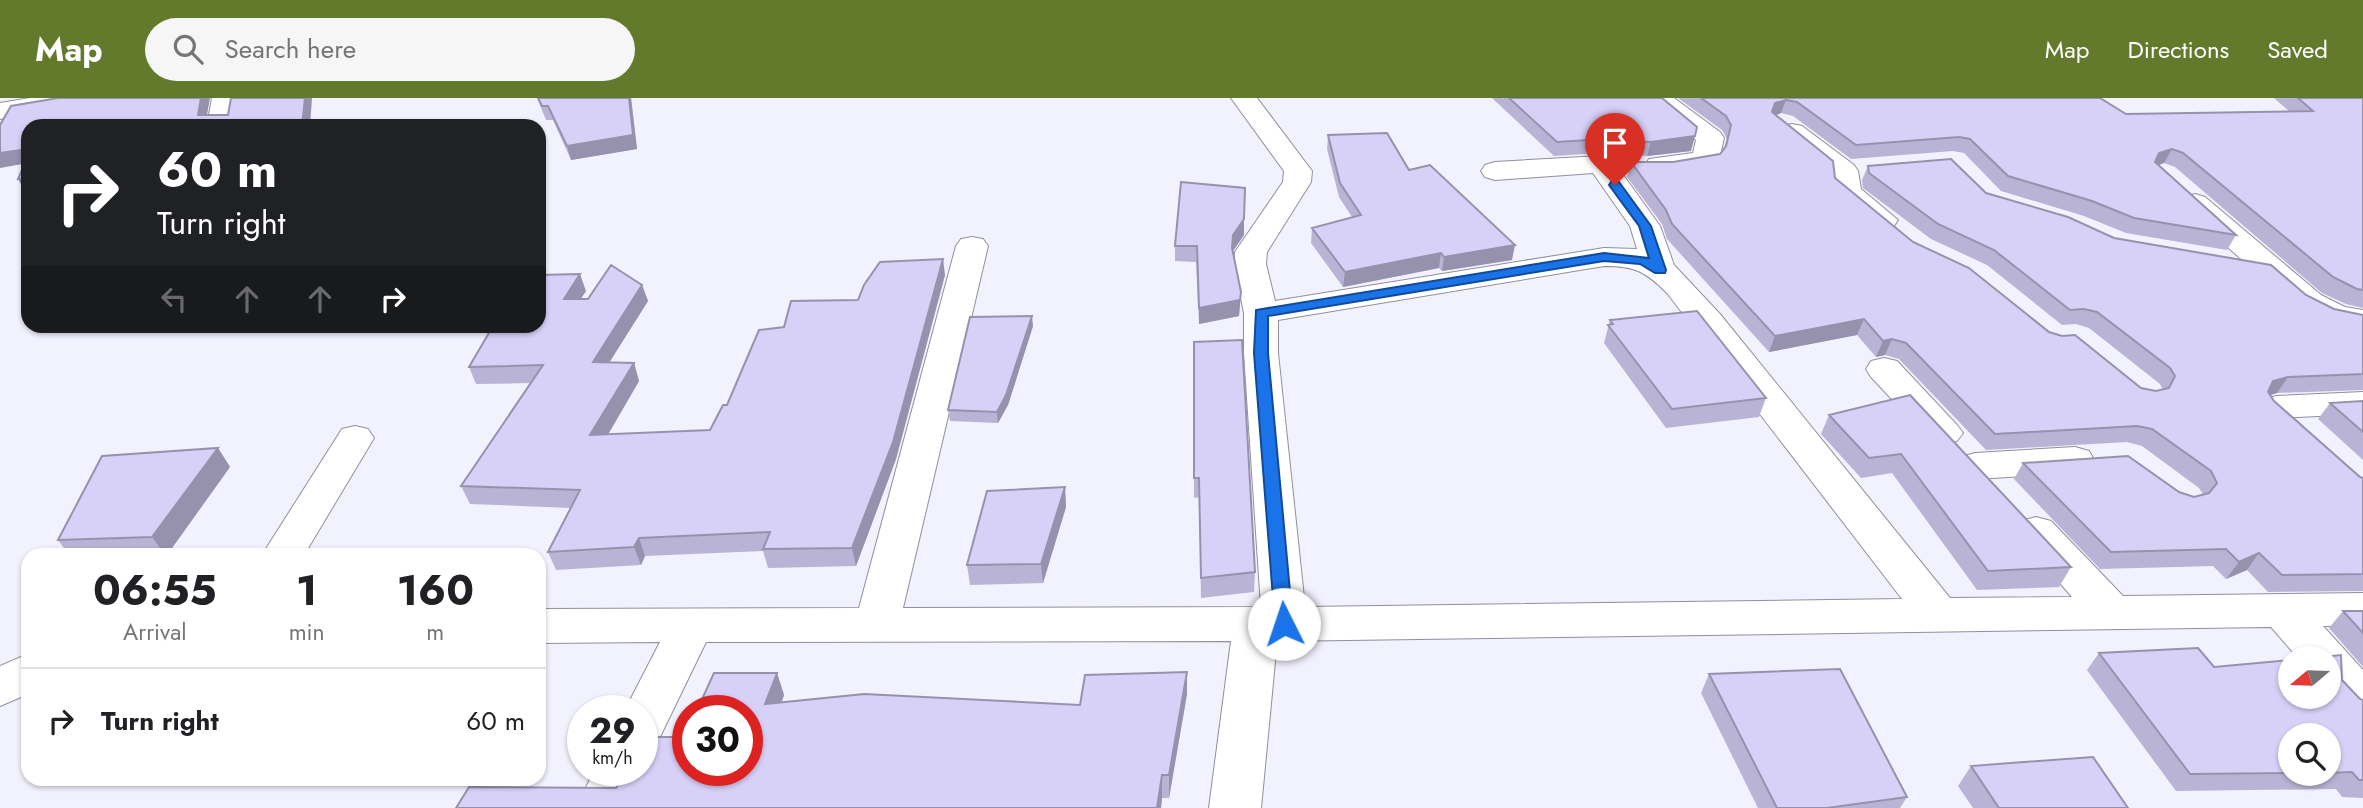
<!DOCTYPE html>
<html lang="en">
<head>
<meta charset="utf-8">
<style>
  :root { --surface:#fff; --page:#f6f6f6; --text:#202124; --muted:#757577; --line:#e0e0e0; --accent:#637a2c }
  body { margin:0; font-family:Jost,sans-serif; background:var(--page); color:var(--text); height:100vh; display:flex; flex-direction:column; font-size:26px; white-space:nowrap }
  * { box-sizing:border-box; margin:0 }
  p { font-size:23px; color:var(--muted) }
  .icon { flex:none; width:38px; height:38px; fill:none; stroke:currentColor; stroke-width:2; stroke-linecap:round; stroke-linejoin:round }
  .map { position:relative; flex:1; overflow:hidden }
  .drawer { position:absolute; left:21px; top:450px; width:525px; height:238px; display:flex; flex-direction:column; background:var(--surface); border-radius:21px; box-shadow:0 2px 5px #0004 }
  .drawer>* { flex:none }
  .guide { position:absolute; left:21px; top:21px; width:525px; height:214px; border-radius:21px; box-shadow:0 2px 5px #0004; background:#202124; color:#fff; overflow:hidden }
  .needle { width:46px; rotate:251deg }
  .controls { position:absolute; left:2278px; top:548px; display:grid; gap:14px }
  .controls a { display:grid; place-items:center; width:63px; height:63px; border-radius:50%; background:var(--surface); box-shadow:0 2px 5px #0004; font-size:35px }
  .speed { position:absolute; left:567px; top:597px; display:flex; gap:14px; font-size:35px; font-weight:700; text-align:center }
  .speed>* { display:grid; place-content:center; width:91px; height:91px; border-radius:50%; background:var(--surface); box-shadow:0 2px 5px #0004; line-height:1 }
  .speed small { font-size:18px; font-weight:400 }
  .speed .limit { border:10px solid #d22; background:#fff; color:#111 }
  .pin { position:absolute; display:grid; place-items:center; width:60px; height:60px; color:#fff; margin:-72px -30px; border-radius:50% 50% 50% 0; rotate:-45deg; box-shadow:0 0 7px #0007 }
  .pin .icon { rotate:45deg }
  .me { position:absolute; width:77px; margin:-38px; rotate:356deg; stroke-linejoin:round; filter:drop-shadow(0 0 5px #0008) }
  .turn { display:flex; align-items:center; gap:24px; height:147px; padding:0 21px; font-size:32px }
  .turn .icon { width:91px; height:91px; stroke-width:2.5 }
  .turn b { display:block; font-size:49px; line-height:60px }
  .lanes { display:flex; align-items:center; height:66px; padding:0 21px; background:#0003; justify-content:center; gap:35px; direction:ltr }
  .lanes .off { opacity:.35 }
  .eta { display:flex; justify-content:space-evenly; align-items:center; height:119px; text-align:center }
  .eta b { font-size:42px; font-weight:700; line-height:49px }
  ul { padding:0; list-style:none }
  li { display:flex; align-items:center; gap:21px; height:105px; padding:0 21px; border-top:2px solid var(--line) }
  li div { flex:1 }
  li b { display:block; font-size:26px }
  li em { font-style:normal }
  header { display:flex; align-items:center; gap:42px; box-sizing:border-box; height:98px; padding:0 35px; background:var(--accent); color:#fff }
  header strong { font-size:33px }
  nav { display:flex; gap:38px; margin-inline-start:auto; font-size:24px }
  .search { width:490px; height:63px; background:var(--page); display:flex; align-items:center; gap:18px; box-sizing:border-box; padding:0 24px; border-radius:38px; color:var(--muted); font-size:26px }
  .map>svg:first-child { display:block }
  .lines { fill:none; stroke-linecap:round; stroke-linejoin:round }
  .minor-casing { stroke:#908f9b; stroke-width:2 }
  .minor { fill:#fff; fill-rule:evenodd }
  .wall { fill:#b9b4d5; fill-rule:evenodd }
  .shaded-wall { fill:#9692ae }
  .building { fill:#d7d1f8; stroke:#9692ae; stroke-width:2 }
  .route { fill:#1a73e8; stroke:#114b97; stroke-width:2 }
</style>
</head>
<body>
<header>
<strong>Map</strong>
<div class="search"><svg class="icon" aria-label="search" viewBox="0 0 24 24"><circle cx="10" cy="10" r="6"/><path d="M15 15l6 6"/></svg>Search here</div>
<nav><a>Map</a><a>Directions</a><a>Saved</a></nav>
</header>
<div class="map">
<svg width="2363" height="710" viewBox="0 0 2363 710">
  <rect width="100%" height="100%" fill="#f2f1fe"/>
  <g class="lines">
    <defs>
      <path id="minor" d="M 30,0 L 88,0 L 84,5 L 75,8 L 0,21 L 0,5 Z
        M 212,0 L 238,0 L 233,28 L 207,28 Z
        M 1231,0 L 1257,0 L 1312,73 L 1311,84 L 1267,154 L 1266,166 L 1275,203 L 1604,150 L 1637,151 L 1630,128 L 1593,75 L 1495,82 L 1485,79 L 1481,73 L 1485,67 L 1495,64 L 1601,58 L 1611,60 L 1660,128 L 1674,167 L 1720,216 L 1950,500 L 2072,499 L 2015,433 L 2021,423 L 2036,419 L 2051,423 L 2123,498 L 2363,495 L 2363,527 L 2323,528 L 2363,572 L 2363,622 L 2346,616 L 2329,597 L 2329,560 L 2298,560 L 2271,529 L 1277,543 L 1261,710 L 1209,710 L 1231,543 L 706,544 L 659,641 L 642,646 L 642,612 L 625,612 L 660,544 L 539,545 L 539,511 L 859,510 L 956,148 L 961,141 L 972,139 L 983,141 L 988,148 L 903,510 L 1261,509 L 1244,255 L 1244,215 L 1234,166 L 1235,154 L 1283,84 L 1284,73 ZM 1604,168 C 1635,168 1645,173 1667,195 L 1902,501 L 1305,509 L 1278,255 L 1278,222 Z
        M 1645,0 L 1674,0 L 1720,34 L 1724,40 L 1719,62 L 1715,68 L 1659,75 L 1649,73 L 1645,67 L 1649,61 L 1693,55 L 1696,42 Z
        M 1792,26 L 1802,28 L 1854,67 L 1858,73 L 1861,91 L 1898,122 L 1894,128 C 1870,134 1854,114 1837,100 L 1832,94 L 1830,76 L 1779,34 L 1782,28 Z
        M 2195,96 L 2205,99 L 2321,197 L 2345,209 L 2363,212 L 2363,232 L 2324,224 L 2297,211 L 2185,111 L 2180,105 L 2185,99 Z
        M 1884,260 L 1897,263 L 1957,327 L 1963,335 L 1957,343 L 1944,347 L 1931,343 L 1871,279 L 1866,271 L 1871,263 Z
        M 2363,294 L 2363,316 L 2277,320 L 2264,317 L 2259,309 L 2264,301 L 2277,298 Z
        M 355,328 L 368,331 L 374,340 L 304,457 L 262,457 L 342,331 Z
        M 2075,349 L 2089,353 L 2094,362 L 2089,371 L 2075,375 L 1975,381 L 1961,377 L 1956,368 L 1961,359 L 1975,355 Z
        M 28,556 L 28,596 L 0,608 L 0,568 Z
        M 642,667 L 645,672 L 627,710 L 575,710 L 595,672 L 642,672 Z"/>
    </defs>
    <use href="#minor" class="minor-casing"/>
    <use href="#minor" class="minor"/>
  </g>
  <path class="wall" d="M 537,0 L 631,0 L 637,51 L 571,62 L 553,22 L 546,22 Z
    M 1492,0 L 1662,0 L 1691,53 L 1647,58 L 1601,55 L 1554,58 Z
    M 1678,0 L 2100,0 L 2126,16 L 2289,13 L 2274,0 L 2363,0 L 2363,210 L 2346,206 L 2322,195 L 2175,69 L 2164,65 L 2158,67 L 2236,137 L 2227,152 L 2126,135 L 2084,118 L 2001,93 L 1964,55 L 1953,53 L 1851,61 L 1793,18 L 1781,15 L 1776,17 L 1835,80 L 1913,144 L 2049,234 L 2141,290 L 2156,293 L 2163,292 L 2160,286 L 2089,230 L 2076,226 L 2062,227 L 1987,167 L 1931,141 L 1863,90 L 1862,82 L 1868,68 L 1986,95 L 2114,140 L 2306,197 L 2334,211 L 2363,217 L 2363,292 L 2277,295 L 2270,297 L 2274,303 L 2360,379 L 2363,380 L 2363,493 L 2268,494 L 2247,472 L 2226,481 L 2213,468 L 2100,471 L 2014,381 L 2023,365 L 2179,394 L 2194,399 L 2203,396 L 2199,390 L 2142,348 L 2127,344 L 1986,352 L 1899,261 L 1885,257 L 1876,259 L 1857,237 L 1769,254 L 1667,141 L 1662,126 L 1627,79 L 1631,64 L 1673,64 L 1720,56 L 1724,50 L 1727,41 L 1722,32 Z
    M 1328,37 L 1409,72 L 1512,162 L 1442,173 L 1439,170 L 1343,189 L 1311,145 L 1312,130 L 1352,119 L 1339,99 L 1327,51 Z
    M 1244,137 L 1233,153 L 1241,194 L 1239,218 L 1199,226 L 1196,164 L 1175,163 L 1175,148 Z
    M 945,177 L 896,361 L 856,468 L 768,470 L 763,453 L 645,458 L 641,467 L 556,472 L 548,454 L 571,410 L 470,406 L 461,388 L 531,285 L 476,286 L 469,269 L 586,193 L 580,201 L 588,201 L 642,187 L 648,203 L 609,264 L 634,265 L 639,283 L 608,337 L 710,332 L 727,307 L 784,229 L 858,202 Z
    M 1610,222 L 1766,300 L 1759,319 L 1666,330 L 1604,245 Z
    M 1033,228 L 1008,307 L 998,325 L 950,323 L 948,312 Z
    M 1194,244 L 1255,474 L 1254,494 L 1201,500 L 1199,399 L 1194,400 Z
    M 1910,297 L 2071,469 L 2059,489 L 1977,492 L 1892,375 L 1861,380 L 1821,336 L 1829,317 Z
    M 2363,303 L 2363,362 L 2318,321 L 2330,305 Z
    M 218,350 L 230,369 L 167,457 L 69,457 L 58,442 Z
    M 1065,389 L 1066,409 L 1043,485 L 970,487 L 967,467 Z
    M 2343,513 L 2363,513 L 2363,569 L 2329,530 Z
    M 2099,555 L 2214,569 L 2342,582 L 2360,601 L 2363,602 L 2363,700 L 2342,699 L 2336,691 L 2176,693 L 2087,572 ZM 2329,637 L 2329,676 L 2291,676 Z
    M 1187,574 L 1187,596 L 1169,700 L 1162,700 L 1161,710 L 456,710 L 616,690 L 685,639 L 777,575 L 784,597 L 782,604 L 1080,607 Z
    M 1709,576 L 1907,699 L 1900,710 L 1758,710 L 1701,595 Z
    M 1971,668 L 2128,710 L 1973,710 L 1958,688 Z"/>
  <path class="shaded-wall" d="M 201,0 L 210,0 L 205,28 L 198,17 Z
    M 305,0 L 312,0 L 310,28 L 302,28 Z
    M 629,0 L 631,0 L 637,51 L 571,62 L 567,48 Z
    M 1786,2 L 1781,15 L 1771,19 L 1775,5 Z
    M 1695,38 L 1691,53 L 1647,58 L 1651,44 Z
    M 28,51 L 28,65 L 0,70 L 0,55 Z
    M 2172,51 L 2164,65 L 2151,70 L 2159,55 Z
    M 28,80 L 28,94 L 26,95 L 18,81 Z
    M 1244,121 L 1244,137 L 1233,153 L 1232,150 L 1233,137 Z
    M 1515,147 L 1512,162 L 1442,173 L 1444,159 Z
    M 1441,155 L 1439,170 L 1343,189 L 1345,174 Z
    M 943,161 L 945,177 L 896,361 L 856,468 L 852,450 Z
    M 580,176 L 586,193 L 570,217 L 564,201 Z
    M 642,187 L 648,203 L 599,281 L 593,264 Z
    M 1241,194 L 1239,218 L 1199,226 L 1199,210 Z
    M 1032,218 L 1033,228 L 1008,307 L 998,325 L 997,314 Z
    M 1864,221 L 1857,237 L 1769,254 L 1775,238 Z
    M 1892,241 L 1885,257 L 1876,259 L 1883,243 Z
    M 634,265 L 639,283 L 597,355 L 590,337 Z
    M 2288,279 L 2277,295 L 2262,300 L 2273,283 Z
    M 218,350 L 230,369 L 167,457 L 165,457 L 152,439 Z
    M 1065,389 L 1066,409 L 1043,485 L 1041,466 Z
    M 639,440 L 645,458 L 641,467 L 634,449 Z
    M 2259,455 L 2247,472 L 2226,481 L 2239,464 Z
    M 1187,574 L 1187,596 L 1169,700 L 1169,677 Z
    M 777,575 L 784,597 L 772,628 L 765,606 Z
    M 1162,677 L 1162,700 L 1161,710 L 1157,710 Z"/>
  <path class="building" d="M 58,0 L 201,0 L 198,17 L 228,17 L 231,0 L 305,0 L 302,28 L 28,28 L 28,51 L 0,55 L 0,27 L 11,8 Z
    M 538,0 L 629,0 L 633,37 L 567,48 L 548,8 L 542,8 Z
    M 1509,0 L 1662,0 L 1697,29 L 1695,38 L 1651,44 L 1604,41 L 1557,44 Z
    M 1701,0 L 2100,0 L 2126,16 L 2313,13 L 2298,0 L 2363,0 L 2363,192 L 2357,191 L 2333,179 L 2183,55 L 2172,51 L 2159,55 L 2155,64 L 2236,137 L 2134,120 L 2092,103 L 2008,78 L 1970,41 L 1959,39 L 1856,47 L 1797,4 L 1786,2 L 1775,5 L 1772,14 L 1833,63 L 1835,80 L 1913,144 L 1969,170 L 2049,234 L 2062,238 L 2075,237 L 2141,290 L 2156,293 L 2169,290 L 2175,278 L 2170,270 L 2097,214 L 2084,211 L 2070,212 L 1994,152 L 1938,126 L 1869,75 L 1868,68 L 1951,61 L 1986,95 L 2068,119 L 2114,140 L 2271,167 L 2306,197 L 2334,211 L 2363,217 L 2363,276 L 2288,279 L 2273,283 L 2268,294 L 2274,303 L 2360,379 L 2363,380 L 2363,476 L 2282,477 L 2259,455 L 2239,464 L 2226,451 L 2111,454 L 2023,365 L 2128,358 L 2179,394 L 2194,399 L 2209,395 L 2217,385 L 2211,373 L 2152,331 L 2137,328 L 1995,336 L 1906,245 L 1892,241 L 1883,243 L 1864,221 L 1775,238 L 1672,126 L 1666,112 L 1631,64 L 1673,64 L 1720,56 L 1726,48 L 1731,27 L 1726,18 Z
    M 1387,35 L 1409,72 L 1430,67 L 1515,147 L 1444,159 L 1441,155 L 1345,174 L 1312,130 L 1361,117 L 1340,85 L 1328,37 Z
    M 28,58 L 28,80 L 18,81 Z
    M 1181,84 L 1245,90 L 1244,121 L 1233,137 L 1232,150 L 1241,194 L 1240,202 L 1199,210 L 1197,148 L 1175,148 Z
    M 943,161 L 893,344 L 852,450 L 763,451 L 770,434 L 639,440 L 634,449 L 548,454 L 580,392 L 461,388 L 543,267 L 469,269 L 493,228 L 539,228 L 539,177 L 580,176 L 564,201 L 588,201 L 611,167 L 642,187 L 593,264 L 634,265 L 590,337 L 710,332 L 723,307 L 727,307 L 759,232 L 784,229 L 791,203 L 858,202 L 864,187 L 880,164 Z
    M 1697,213 L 1766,300 L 1672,311 L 1608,227 L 1613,226 L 1610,222 Z
    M 1032,218 L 1006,297 L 997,314 L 948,312 L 970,219 Z
    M 1242,242 L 1255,474 L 1201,480 L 1199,380 L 1194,380 L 1194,244 Z
    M 1910,297 L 2071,469 L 1988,473 L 1901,356 L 1869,360 L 1829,317 Z
    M 2363,303 L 2363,334 L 2330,305 Z
    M 218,350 L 152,439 L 58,442 L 102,358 Z
    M 1065,389 L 1041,466 L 967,467 L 987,393 Z
    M 2343,513 L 2363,513 L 2363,535 Z
    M 2198,550 L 2214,569 L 2291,562 L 2291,598 L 2329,598 L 2329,560 L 2313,560 L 2341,557 L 2342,582 L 2360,601 L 2363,602 L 2363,682 L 2359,682 L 2352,674 L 2329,675 L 2329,637 L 2291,637 L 2291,675 L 2190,676 L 2099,555 Z
    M 1840,571 L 1907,699 L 1827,710 L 1777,710 L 1709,576 Z
    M 1187,574 L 1169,677 L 1162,677 L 1157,710 L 456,710 L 469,689 L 616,690 L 626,672 L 642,672 L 642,639 L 685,639 L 688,633 L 688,672 L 747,672 L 747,612 L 697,612 L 714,575 L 777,575 L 765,606 L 864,596 L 1080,607 L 1085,577 Z
    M 2093,659 L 2128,710 L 1999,710 L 1971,668 Z"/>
  <path class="route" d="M 1611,84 L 1619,84 L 1651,128 L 1666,172 L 1665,175 L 1655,175 L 1640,166 L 1604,163 L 1268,218 L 1268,255 L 1293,526 L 1291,531 L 1277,531 L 1275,526 L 1254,255 L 1256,212 L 1604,155 L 1649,160 L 1639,128 L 1609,87 Z"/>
</svg>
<div class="controls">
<a><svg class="needle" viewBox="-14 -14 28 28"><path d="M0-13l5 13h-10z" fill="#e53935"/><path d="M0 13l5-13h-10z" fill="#757577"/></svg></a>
<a><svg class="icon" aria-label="search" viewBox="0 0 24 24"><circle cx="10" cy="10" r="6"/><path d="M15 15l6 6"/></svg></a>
</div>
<div class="speed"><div>29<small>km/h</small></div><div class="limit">30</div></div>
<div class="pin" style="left:1615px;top:87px;background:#d93025"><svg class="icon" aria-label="arrive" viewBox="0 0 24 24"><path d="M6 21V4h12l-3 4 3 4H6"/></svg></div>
<svg class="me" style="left:1284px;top:526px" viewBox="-20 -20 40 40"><circle r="19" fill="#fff"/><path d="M0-13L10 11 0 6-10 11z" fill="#1a73e8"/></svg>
<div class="guide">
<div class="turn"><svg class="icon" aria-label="right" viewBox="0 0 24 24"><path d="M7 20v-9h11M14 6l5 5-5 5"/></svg><div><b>60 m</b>Turn right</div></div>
<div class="lanes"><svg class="icon off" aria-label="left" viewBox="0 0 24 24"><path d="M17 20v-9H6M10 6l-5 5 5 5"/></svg><svg class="icon off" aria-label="ahead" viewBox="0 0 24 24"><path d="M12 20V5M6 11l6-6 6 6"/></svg><svg class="icon off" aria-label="ahead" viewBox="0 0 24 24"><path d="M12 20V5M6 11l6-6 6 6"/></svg><svg class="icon" aria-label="right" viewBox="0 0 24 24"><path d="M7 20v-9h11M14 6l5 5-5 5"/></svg></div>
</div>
<section class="drawer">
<div class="eta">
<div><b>06:55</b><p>Arrival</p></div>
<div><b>1</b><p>min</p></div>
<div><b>160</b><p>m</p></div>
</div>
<ul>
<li><svg class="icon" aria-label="right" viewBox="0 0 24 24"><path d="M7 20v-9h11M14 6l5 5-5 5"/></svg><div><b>Turn right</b></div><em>60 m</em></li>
</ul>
</section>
</div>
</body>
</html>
